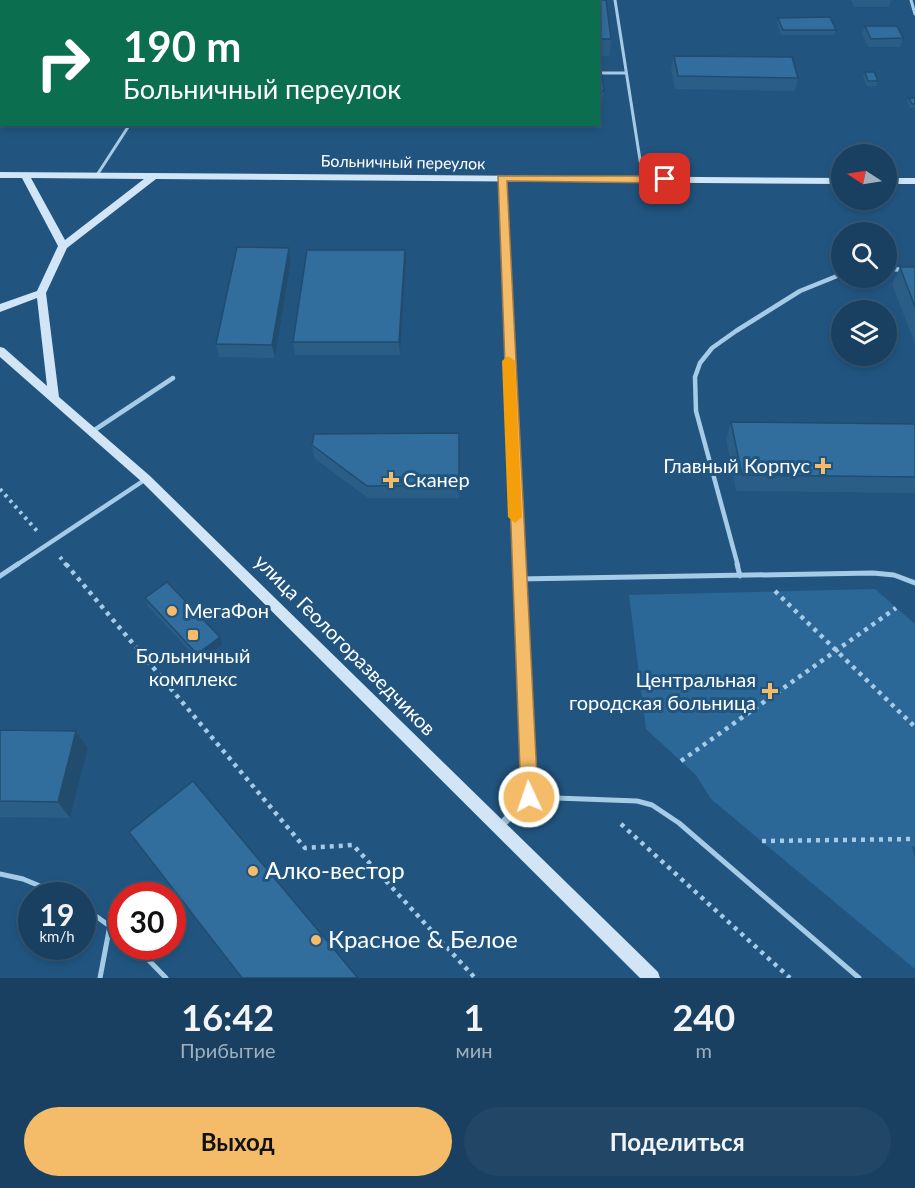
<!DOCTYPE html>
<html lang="ru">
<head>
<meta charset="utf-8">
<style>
  :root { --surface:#194060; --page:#224766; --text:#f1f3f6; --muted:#9fafbd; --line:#375975; --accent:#f4bb68 }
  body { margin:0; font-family:Lato,sans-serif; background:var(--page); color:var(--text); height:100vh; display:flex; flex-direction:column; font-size:22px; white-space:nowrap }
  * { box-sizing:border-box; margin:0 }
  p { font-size:20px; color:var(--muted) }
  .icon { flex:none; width:33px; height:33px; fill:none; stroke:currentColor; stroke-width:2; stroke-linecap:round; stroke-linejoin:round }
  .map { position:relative; height:978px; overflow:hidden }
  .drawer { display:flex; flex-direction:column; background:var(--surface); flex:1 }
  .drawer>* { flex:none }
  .top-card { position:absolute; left:0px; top:0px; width:600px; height:126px; box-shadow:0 3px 9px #0003,0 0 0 2px var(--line); background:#0b6e4f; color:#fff; overflow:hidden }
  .needle { width:39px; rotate:282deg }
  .fabs { position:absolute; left:831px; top:144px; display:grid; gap:12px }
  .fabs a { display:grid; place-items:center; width:66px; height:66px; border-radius:50%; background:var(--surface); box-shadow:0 3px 9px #0003,0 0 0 2px var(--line); font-size:30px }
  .speed { position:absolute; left:18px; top:882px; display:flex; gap:12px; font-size:30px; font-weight:700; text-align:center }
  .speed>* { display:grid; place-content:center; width:78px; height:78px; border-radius:50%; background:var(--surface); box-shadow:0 3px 9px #0003,0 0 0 2px var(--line); line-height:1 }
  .speed small { font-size:15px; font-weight:400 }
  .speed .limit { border:9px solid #d22; background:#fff; color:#111 }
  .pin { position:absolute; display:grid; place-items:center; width:51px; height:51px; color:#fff; margin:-26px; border-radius:12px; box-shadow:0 3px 9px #0006 }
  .me { position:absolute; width:66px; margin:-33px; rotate:357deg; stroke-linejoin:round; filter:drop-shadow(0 0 4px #0008) }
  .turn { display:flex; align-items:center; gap:21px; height:126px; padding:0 24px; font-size:27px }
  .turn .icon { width:78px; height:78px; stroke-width:2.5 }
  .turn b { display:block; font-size:42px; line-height:51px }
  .eta { display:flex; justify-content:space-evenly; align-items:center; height:102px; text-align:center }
  .eta b { font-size:36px; font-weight:700; line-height:42px }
  .action { display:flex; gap:12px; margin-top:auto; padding:12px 24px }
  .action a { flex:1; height:69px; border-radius:36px; background:var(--accent); color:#111; font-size:24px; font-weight:700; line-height:69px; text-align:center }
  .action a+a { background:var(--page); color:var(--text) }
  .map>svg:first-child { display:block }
  .green { fill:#2b6898 }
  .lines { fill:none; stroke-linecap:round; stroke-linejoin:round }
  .path-far1 { stroke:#a6cbe7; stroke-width:4; stroke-dasharray:3 4.5; stroke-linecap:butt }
  .path { stroke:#a6cbe7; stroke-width:4.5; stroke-dasharray:4 5; stroke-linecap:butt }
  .lane-far2 { stroke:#a6cbe7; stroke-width:3 }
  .lane-far1 { stroke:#a6cbe7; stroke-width:4.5 }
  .lane { stroke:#a6cbe7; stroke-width:5 }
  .street-far2 { stroke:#a6cbe7; stroke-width:4.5 }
  .street-far1 { stroke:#a6cbe7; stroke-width:5 }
  .street { stroke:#a6cbe7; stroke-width:8 }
  .secondary { fill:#d1e5f6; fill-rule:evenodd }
  .wall { fill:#2a5e87 }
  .shaded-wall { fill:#224c6e }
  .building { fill:#316d9d; stroke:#224c6e; stroke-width:1.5 }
  .route { fill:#f4bb68; stroke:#9f7a44; stroke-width:1.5 }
  .slow { fill:#f59e0b }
  .poi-dot { fill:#f4bb68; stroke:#215580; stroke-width:2 }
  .labels { text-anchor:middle; stroke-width:6; stroke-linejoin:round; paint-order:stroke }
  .far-street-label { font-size:16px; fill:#fff; stroke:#215580 }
  .poi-label { font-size:20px; fill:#fff; stroke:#215580; text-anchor:end }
  .street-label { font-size:20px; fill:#fff; stroke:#215580 }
  .near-poi-label { font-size:24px; fill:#fff; stroke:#215580; text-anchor:start }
</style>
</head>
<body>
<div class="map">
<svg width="915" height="978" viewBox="0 0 915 978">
  <rect width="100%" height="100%" fill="#215580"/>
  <path class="green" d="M 875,589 L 915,624 L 915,846 L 912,847 L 915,857 L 915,969 L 711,799 L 696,775 L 646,729 L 629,595 Z"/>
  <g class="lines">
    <path class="path-far1" d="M 0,489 L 37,531
      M 60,557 L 67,566"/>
    <path class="path" d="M 66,564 L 305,848 L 353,845 L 475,978
      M 775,591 L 915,727
      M 681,761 L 896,608
      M 621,824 L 790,978
      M 762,841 L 915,839"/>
    <path class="lane-far2" d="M 14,0 L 16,2
      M 615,0 L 643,179
      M 911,0 L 915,14
      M 0,71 L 2,69
      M 598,73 L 626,73
      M 97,175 L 130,124"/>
    <path class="lane-far1" d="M 886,269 L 915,270
      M 93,431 L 173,378
      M 15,566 L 146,479
      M 738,566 L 696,411 L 695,377 L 700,363 L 712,348 L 736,331 L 800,291 L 842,274"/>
    <path class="lane" d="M 737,564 L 740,576
      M 0,576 L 18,564
      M 518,579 L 873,573 L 894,575 L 915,583
      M 529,797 L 637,801 L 652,805 L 679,823 L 859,978
      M 0,874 L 23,879 L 64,896
      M 82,906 L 122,935
      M 135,946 L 166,978
      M 100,978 L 110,925"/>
    <path class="street-far2" d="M 502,178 L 505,247"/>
    <path class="street-far1" d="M 505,245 L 519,566"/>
    <path class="street" d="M 500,826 L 529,797 L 519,564"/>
    <path class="secondary" d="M 0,172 L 842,178 L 842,184 L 156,179 L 67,248 L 46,293 L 59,397 L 150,476 L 658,972 L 660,978 L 640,978 L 142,482 L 0,357 L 0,347 L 4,348 L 47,386 L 37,298 L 0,312 L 0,304 L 37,291 L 58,246 L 22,178 L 0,178 ZM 31,178 L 144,179 L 65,240 Z
      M 886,178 L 915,178 L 915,184 L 886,184 Z"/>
  </g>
  <path class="wall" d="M 851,0 L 891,0 L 889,7 L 854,7 Z
    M 598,2 L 611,39 L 609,56 L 598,56 Z
    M 778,18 L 836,30 L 834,35 L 781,35 L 777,22 Z
    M 865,26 L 903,38 L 900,47 L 868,47 L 862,34 Z
    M 674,56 L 798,78 L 795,91 L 675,89 L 671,69 Z
    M 865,72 L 878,81 L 876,86 L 867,86 L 863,76 Z
    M 598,75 L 604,91 L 602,104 L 598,104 Z
    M 909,98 L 915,98 L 915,108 L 910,108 L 908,102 Z
    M 289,248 L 291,261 L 275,358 L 219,357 L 216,344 Z
    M 406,264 L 400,355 L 295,355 L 293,342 Z
    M 900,267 L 915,267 L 915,344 L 892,284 Z
    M 731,422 L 915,424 L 915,493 L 736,491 L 726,439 Z
    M 459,433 L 459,498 L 368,498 L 314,458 L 312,445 Z
    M 145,598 L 222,645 L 200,662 L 148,606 Z
    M 0,730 L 76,731 L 88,748 L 70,818 L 0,817 Z
    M 129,832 L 358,978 L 241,978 Z"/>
  <path class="shaded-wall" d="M 2,27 L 2,48 L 0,51 L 0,30 Z
    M 289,248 L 291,261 L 275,358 L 272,345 Z
    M 405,250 L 406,264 L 400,355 L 399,342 Z
    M 220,637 L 222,645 L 200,662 L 197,654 Z
    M 76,731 L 88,748 L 70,818 L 58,802 Z"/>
  <path class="building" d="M 65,0 L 101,0 L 100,2 L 65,2 Z
    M 371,0 L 404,0 L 404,2 L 371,2 Z
    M 478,0 L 606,0 L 611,39 L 598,39 L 598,2 L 478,2 Z
    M 0,10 L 2,10 L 2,27 L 0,30 Z
    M 830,17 L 836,30 L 783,30 L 778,18 Z
    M 865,26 L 897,26 L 903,38 L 871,39 Z
    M 674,56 L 792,57 L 798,78 L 678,76 Z
    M 865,72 L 874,72 L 878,81 L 868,81 Z
    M 598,75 L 602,75 L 604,91 L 598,91 Z
    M 909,98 L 915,98 L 915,104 L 912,104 Z
    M 237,247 L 289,248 L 272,345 L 216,344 Z
    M 307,250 L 405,250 L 399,342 L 293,342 Z
    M 900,267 L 915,267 L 915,307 Z
    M 731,422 L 915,424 L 915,477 L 742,475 Z
    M 459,433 L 459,485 L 367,486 L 312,445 L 314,434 Z
    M 167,582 L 220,637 L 197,654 L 145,598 Z
    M 0,730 L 76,731 L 58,802 L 0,801 Z
    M 193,781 L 358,978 L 242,978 L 129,832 Z"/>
  <path class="route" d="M 498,176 L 665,176 L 670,179 L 665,183 L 507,181 L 538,797 L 535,803 L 529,805 L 523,803 L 521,797 Z"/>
  <path class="slow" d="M 508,356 L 515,361 L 522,517 L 515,523 L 508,517 L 502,361 Z"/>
  <g class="poi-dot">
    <path d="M820 457h6v6h6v6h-6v6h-6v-6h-6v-6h6z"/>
    <path d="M388 471h6v6h6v6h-6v6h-6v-6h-6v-6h6z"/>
    <circle cx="172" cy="611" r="6"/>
    <rect x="187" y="629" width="12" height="12" rx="3"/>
    <path d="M767 682h6v6h6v6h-6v6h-6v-6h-6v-6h6z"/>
    <circle cx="253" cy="871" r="6"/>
    <circle cx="316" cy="940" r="6"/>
  </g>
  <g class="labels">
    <g class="far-street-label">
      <text transform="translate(403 162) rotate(1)" y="6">Больничный переулок</text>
    </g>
    <g class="poi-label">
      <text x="810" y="473">Главный Корпус</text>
      <text x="403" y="487" text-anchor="start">Сканер</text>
      <text x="184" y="618" text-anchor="start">МегаФон</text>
      <text x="193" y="663" text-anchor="middle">Больничный<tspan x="193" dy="23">комплекс</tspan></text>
      <text x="756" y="687">Центральная<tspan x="756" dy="23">городская больница</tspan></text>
    </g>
    <g class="street-label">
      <text transform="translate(345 645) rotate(45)" y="7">улица Геологоразведчиков</text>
    </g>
    <g class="near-poi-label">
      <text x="265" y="879">Алко-вестор</text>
      <text x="328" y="948">Красное &amp; Белое</text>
    </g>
  </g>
</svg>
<div class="fabs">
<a><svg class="needle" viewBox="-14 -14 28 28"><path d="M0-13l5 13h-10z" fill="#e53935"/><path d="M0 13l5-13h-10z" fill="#9fafbd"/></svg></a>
<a><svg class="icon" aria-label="search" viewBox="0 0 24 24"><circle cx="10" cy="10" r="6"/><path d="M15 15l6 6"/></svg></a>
<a><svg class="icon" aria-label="layers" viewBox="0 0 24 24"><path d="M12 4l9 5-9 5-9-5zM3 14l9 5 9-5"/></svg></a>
</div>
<div class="speed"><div>19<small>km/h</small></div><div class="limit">30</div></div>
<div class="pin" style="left:665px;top:179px;background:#d93025"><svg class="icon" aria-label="arrive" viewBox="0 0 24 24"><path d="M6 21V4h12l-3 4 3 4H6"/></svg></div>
<svg class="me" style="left:529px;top:797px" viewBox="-20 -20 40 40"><circle r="17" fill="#f4bb68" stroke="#fff" stroke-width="3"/><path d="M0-11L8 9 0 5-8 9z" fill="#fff"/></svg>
<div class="top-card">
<div class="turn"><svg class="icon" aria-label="right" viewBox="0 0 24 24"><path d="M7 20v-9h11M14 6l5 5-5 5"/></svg><div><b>190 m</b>Больничный переулок</div></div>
</div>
</div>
<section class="drawer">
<div class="eta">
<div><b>16:42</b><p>Прибытие</p></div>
<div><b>1</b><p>мин</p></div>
<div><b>240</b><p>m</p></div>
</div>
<div class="action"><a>Выход</a><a>Поделиться</a></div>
</section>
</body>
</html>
